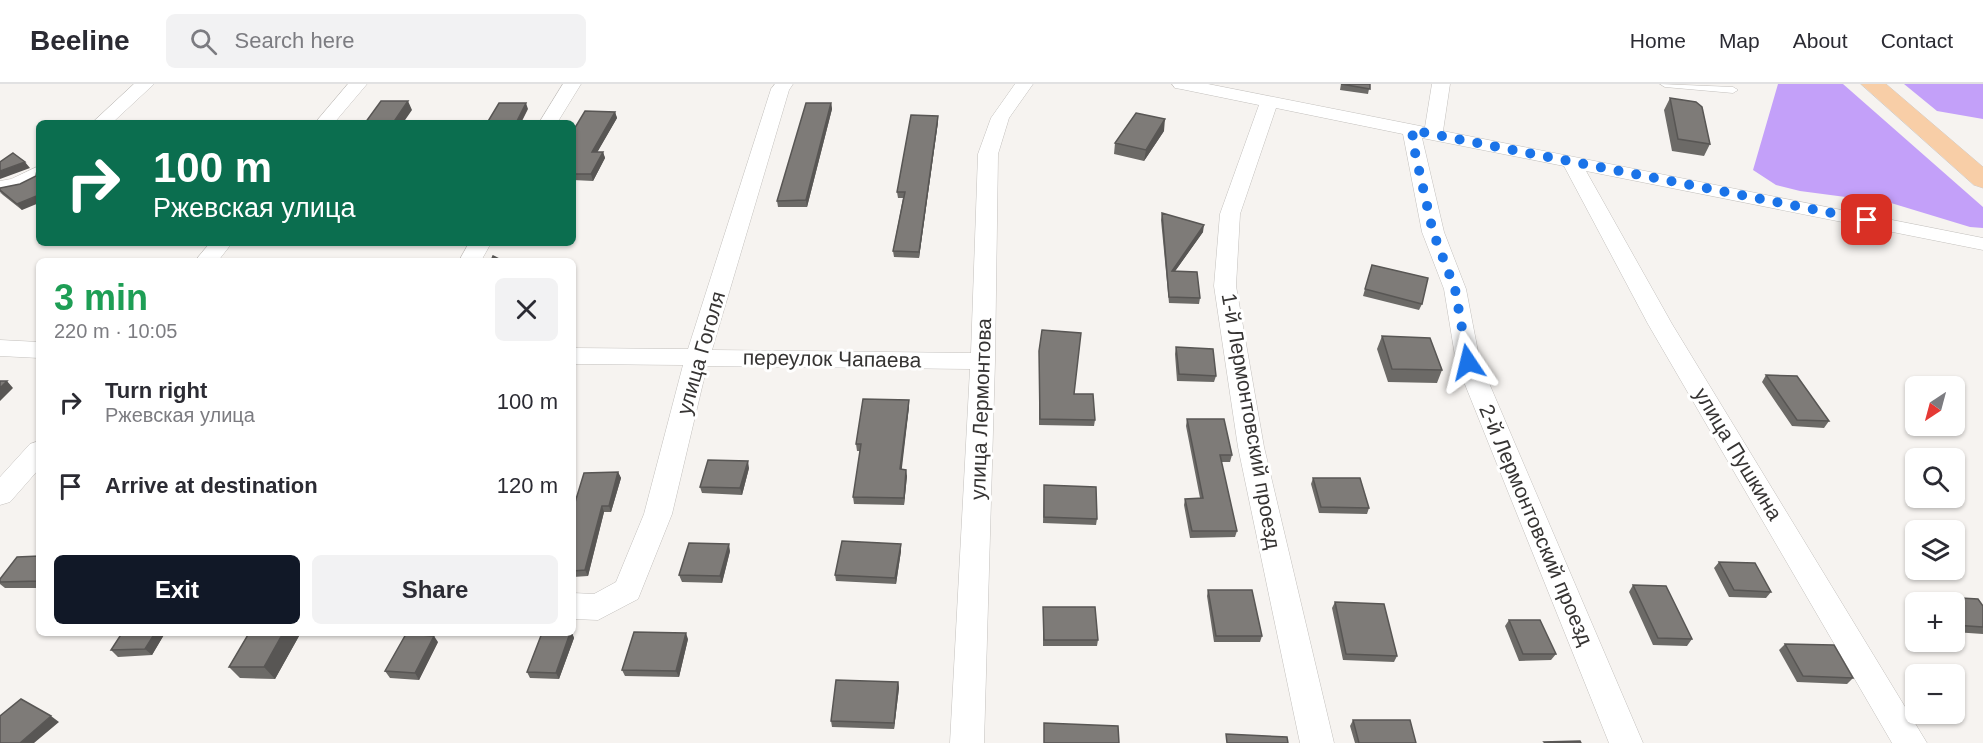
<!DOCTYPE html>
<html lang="en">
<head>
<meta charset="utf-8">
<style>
  :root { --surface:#fff; --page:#f2f2f3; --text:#2b2b33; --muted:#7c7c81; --line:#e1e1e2; --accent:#111827 }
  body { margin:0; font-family:Arial,sans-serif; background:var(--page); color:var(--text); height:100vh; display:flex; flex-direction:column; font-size:22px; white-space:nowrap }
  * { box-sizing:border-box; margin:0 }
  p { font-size:20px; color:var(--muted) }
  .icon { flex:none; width:33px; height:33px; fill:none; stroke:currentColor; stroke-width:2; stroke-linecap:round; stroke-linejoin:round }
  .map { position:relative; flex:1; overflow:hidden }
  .side { position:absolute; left:36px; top:174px; width:540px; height:378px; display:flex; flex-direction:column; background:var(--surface); border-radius:9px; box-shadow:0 2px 4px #0004 }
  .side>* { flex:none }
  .top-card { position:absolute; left:36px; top:36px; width:540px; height:126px; border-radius:9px; box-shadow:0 2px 4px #0004; background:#0b6e4f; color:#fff; overflow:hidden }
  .needle { width:39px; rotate:216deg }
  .controls { position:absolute; left:1905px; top:292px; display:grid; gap:12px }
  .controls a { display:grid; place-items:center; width:60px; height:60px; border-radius:9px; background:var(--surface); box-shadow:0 2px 4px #0004; font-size:30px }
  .pin { position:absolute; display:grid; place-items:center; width:51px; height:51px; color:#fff; margin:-26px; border-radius:12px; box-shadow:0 3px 9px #0006 }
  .me { position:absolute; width:66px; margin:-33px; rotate:350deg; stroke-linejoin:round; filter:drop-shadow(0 0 4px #0008) }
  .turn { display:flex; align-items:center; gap:21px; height:126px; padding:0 18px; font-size:27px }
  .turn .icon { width:78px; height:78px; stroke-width:2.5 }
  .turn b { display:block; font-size:42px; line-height:51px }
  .round { display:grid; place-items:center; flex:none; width:63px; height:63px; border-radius:9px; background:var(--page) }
  .summary { display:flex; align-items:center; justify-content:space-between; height:102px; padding:0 18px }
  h1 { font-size:36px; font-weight:600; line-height:45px; color:#1e9e55 }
  .primary-button { display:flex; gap:12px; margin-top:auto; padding:12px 18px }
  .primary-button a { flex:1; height:69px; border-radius:9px; background:var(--accent); color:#fff; font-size:24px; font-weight:600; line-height:69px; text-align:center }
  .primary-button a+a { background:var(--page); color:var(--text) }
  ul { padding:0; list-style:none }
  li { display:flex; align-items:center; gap:18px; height:84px; padding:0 18px }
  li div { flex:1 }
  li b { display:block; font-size:22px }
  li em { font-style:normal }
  header { display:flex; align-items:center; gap:36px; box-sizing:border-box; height:84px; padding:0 30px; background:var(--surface); border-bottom:2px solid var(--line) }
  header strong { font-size:28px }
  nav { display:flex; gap:33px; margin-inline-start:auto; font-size:21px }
  .search { width:420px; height:54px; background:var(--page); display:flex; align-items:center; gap:15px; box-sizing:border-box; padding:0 21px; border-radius:9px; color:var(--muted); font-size:22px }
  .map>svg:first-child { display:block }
  .forest { fill:#c3a0f9 }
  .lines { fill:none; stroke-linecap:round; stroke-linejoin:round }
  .service-casing { stroke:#c3c0bd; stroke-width:1 }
  .minor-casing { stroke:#c3c0bd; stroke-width:1 }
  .primary-casing { stroke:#cfcece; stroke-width:1 }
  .service { fill:#fff; fill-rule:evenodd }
  .minor { fill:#fff; fill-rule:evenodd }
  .primary { fill:#f8cea7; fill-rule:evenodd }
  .wall { fill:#6c6a67 }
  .shaded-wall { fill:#585654 }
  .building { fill:#7e7b78; stroke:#585654; stroke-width:1.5 }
  .route { stroke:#1a73e8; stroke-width:10; stroke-dasharray:0 18 }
  .labels { text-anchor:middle; stroke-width:6; stroke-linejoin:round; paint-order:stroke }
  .street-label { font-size:21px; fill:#363433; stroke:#fff }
</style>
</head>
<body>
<header>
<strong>Beeline</strong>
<div class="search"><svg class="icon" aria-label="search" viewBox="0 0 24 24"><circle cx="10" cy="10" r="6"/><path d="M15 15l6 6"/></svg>Search here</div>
<nav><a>Home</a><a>Map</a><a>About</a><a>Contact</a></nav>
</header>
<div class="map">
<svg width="1983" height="659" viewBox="0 0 1983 659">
  <rect width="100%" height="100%" fill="#f6f3f0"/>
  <path class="forest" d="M 1778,0 L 1843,0 L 1983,123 L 1983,144 L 1970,143 L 1891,119 L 1800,107 L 1776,101 L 1753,86 Z
    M 1904,0 L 1983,0 L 1983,35 L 1937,27 Z"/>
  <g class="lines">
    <defs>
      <path id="service" d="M 1660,0 L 1733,3 L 1738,6 L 1733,9 L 1665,3 Z"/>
      <path id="minor" d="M 134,0 L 154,0 L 112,39 L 92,39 Z
        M 348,0 L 367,0 L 334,39 L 315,39 Z
        M 563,0 L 581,0 L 557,39 L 539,39 Z
        M 775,0 L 793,0 L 789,6 L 712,266 L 971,269 L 978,70 L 991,34 L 1015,0 L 1033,0 L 1009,34 L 998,70 L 995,277 L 984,659 L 950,659 L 970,285 L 707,282 L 672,430 L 638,515 L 598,536 L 573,535 L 573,509 L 594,510 L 616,498 L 644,430 L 683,281 L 573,280 L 573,264 L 688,265 L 771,5 Z
        M 1172,0 L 1208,0 L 1425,43 L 1432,0 L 1450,0 L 1443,47 L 1983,154 L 1983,166 L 1586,87 L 1672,240 L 1927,659 L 1892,659 L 1648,240 L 1564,82 L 1422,54 L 1444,148 L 1466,205 L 1480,278 L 1643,659 L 1609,659 L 1456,278 L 1444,205 L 1422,148 L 1403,50 L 1276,24 L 1240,130 L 1236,202 L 1264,363 L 1334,659 L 1300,659 L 1238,363 L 1214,202 L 1220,130 L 1259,21 L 1181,5 L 1175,4 Z
        M 39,82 L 39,96 L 24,104 L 0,109 L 0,97 L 11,95 Z
        M 210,159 L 232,159 L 218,177 L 195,177 Z
        M 469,159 L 491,159 L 481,177 L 459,177 Z
        M 0,256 L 39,258 L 39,274 L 0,272 Z
        M 39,357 L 39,385 L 10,418 L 0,421 L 0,393 L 30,360 Z"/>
      <path id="primary" d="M 1861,0 L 1886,0 L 1983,83 L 1983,104 L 1974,101 Z"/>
    </defs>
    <use href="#service" class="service-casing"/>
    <use href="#minor" class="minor-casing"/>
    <use href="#primary" class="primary-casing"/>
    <use href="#service" class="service"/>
    <use href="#minor" class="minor"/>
    <use href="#primary" class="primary"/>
  </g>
  <path class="wall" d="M 1341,0 L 1370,0 L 1368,10 L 1340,6 Z
    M 1670,14 L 1710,60 L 1704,72 L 1672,67 L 1664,26 Z
    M 831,19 L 832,25 L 807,123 L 778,123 L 777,117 Z
    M 615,28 L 617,34 L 597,68 L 603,68 L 605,74 L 593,97 L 573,96 L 573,47 Z
    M 938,32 L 938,38 L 919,174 L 894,173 L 893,167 L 903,114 L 898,114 L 897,108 Z
    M 1164,47 L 1144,77 L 1114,70 L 1115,59 Z
    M 39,88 L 22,126 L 3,111 L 0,108 L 0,104 L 20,100 L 36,92 Z
    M 1162,129 L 1203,148 L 1175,187 L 1200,214 L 1199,220 L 1169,219 L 1161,136 Z
    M 1372,181 L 1422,220 L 1419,226 L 1363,212 Z
    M 1382,252 L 1442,286 L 1437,299 L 1388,298 L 1377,265 Z
    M 1176,263 L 1216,292 L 1214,298 L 1177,297 L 1175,270 Z
    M 1039,274 L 1074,310 L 1095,336 L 1094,342 L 1039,341 Z
    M 1766,291 L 1829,337 L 1824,344 L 1792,342 L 1762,298 Z
    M 909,316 L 909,323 L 901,386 L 907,392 L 904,421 L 854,420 L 853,413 L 860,367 L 857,367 L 856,360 Z
    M 1187,335 L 1232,371 L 1230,378 L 1221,378 L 1237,447 L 1235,453 L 1190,454 L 1184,421 L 1185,415 L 1200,414 L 1186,342 Z
    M 749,384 L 742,411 L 702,409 L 700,403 Z
    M 618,388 L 621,394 L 611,428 L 604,428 L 588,492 L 573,493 L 573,425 Z
    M 1313,394 L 1369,424 L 1367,430 L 1319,429 L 1311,400 Z
    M 1044,401 L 1097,435 L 1096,441 L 1043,439 Z
    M 730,467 L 722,499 L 682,498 L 679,491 Z
    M 901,467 L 896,500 L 836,497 L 835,491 Z
    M 39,472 L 39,504 L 5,504 L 0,500 L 0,495 Z
    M 1719,478 L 1771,508 L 1766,514 L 1729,513 L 1714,484 Z
    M 1633,501 L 1692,555 L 1687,562 L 1653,561 L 1629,508 Z
    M 1208,506 L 1262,552 L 1260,558 L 1214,558 L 1207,512 Z
    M 1926,512 L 1983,522 L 1983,550 L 1954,548 L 1954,519 L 1920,519 L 1919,518 Z
    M 1335,518 L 1397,572 L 1394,578 L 1343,576 L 1332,524 Z
    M 1043,523 L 1098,556 L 1097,562 L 1043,562 Z
    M 1509,536 L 1556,570 L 1551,576 L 1519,577 L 1505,542 Z
    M 122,549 L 165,549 L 152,571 L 118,573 L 111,566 Z
    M 249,549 L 296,549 L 299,552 L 275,595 L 240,594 L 229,583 Z
    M 542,549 L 572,549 L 574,554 L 559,595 L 530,594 L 527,588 Z
    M 688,555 L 679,593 L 625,592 L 622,586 Z
    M 438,558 L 419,596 L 390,594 L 385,587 Z
    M 1785,560 L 1853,594 L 1847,600 L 1797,598 L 1779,566 Z
    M 898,598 L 899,604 L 894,645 L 832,643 L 831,637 Z
    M 1353,636 L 1416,659 L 1355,659 L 1350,642 Z"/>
  <path class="shaded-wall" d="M 408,17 L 412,26 L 403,39 L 393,39 Z
    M 526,19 L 528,25 L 521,39 L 516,39 Z
    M 831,19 L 832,25 L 807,123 L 806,116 Z
    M 615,28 L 617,34 L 594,74 L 592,68 Z
    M 938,32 L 938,38 L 919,174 L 919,168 Z
    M 1165,35 L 1164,47 L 1144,77 L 1146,66 Z
    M 603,68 L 605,74 L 593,97 L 591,90 Z
    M 25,78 L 30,84 L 0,95 L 0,87 Z
    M 39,111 L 39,119 L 22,126 L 17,120 Z
    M 1204,141 L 1203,148 L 1171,193 L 1172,187 Z
    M 7,297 L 13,304 L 0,317 L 0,304 Z
    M 909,316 L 909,323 L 901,392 L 900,385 Z
    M 748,377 L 749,384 L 742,411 L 740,404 Z
    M 906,386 L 907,392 L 904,421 L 904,414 Z
    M 618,388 L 621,394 L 611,428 L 609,422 Z
    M 602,422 L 604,428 L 588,492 L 585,486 Z
    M 729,460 L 730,467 L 722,499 L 720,492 Z
    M 901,460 L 901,467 L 896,500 L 895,494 Z
    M 155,549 L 165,549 L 152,571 L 145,565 Z
    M 283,549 L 296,549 L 299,552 L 275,595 L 264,583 Z
    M 570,549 L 572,549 L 574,554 L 559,595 L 556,589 Z
    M 686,549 L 688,555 L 679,593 L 676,587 Z
    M 434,552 L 438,558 L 419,596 L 415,589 Z
    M 898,598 L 899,604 L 894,645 L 894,639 Z
    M 51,632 L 59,638 L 34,659 L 20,659 Z"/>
  <path class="building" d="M 1341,0 L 1370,0 L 1370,5 Z
    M 1670,14 L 1696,18 L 1702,23 L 1710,60 L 1678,55 Z
    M 381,17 L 408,17 L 393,39 L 365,39 Z
    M 499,19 L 526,19 L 516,39 L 487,39 Z
    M 806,19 L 831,19 L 806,116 L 777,117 Z
    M 585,27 L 615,28 L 592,68 L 603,68 L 591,90 L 573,90 L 573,47 Z
    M 1136,29 L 1165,35 L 1146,66 L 1115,59 Z
    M 911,31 L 938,32 L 919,168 L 893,167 L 905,108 L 897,108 Z
    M 13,69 L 25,78 L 0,87 L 0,78 Z
    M 37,86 L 39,88 L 39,111 L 17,120 L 0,106 L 0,104 L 20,100 L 36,92 Z
    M 1162,129 L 1204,141 L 1172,187 L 1197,188 L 1200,214 L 1169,213 Z
    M 493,172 L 503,177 L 491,177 Z
    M 1372,181 L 1428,194 L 1422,220 L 1365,205 Z
    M 1042,246 L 1081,249 L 1074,310 L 1093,310 L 1095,336 L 1040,335 L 1039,267 Z
    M 1382,252 L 1430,254 L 1442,286 L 1392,285 Z
    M 1176,263 L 1213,265 L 1216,292 L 1179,290 Z
    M 1766,291 L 1797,292 L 1829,337 L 1797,336 Z
    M 0,297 L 7,297 L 0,304 Z
    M 863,315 L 909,316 L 900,385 L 906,386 L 904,414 L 853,413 L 861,360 L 856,360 Z
    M 1187,335 L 1224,335 L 1232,371 L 1220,371 L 1237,447 L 1192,447 L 1185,415 L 1203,414 Z
    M 708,376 L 748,377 L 740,404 L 700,403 Z
    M 618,388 L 609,422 L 602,422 L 585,486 L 573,487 L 573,425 L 584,389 Z
    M 1313,394 L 1360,394 L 1369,424 L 1321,423 Z
    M 1044,401 L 1096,403 L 1097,435 L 1044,433 Z
    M 842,457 L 901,460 L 895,494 L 835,491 Z
    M 689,459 L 729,460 L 720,492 L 679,491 Z
    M 39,472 L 39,497 L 0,498 L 0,495 L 17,473 Z
    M 1719,478 L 1755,479 L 1771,508 L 1734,506 Z
    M 1633,501 L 1666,502 L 1692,555 L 1658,554 Z
    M 1208,506 L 1252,506 L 1262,552 L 1216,552 Z
    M 1926,512 L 1978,515 L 1983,522 L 1983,543 L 1954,541 L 1954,519 L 1930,519 Z
    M 1335,518 L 1384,520 L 1397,572 L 1346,570 Z
    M 1043,523 L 1095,523 L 1098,556 L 1044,556 Z
    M 1509,536 L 1540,536 L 1556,570 L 1523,570 Z
    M 634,548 L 686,549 L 676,587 L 622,586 Z
    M 122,549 L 155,549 L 145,565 L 111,566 Z
    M 249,549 L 283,549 L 264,583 L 229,583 Z
    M 542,549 L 570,549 L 556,589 L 527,588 Z
    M 406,550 L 434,552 L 415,589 L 385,587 Z
    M 1785,560 L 1834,561 L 1853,594 L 1803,592 Z
    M 836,596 L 898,598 L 894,639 L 831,637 Z
    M 21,615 L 51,632 L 20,659 L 0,659 L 0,632 Z
    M 1353,636 L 1410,636 L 1416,659 L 1359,659 Z
    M 1044,639 L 1118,642 L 1119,659 L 1044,659 Z
    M 1226,650 L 1287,653 L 1288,659 L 1227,659 Z
    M 1580,657 L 1581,659 L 1545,659 L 1544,658 Z"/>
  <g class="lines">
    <path class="route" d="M 1468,278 L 1455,205 L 1433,148 L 1414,64 L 1412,46 L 1867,136"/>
  </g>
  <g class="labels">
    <g class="street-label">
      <text transform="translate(701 269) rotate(-74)" y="7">улица Гоголя</text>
      <text transform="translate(832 275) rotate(1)" y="7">переулок Чапаева</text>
      <text transform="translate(981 325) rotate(-88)" y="7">улица Лермонтова</text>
      <text transform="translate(1251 337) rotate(80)" y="7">1-й Лермонтовский проезд</text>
      <text transform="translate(1738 370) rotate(59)" y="7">улица Пушкина</text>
      <text transform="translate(1536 441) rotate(67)" y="7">2-й Лермонтовский проезд</text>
    </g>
  </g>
</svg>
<div class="controls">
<a><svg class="needle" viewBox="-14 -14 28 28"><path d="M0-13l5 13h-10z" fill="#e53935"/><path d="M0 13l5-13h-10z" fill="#7c7c81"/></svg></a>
<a><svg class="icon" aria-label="search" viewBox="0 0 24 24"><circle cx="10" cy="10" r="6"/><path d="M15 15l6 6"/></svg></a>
<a><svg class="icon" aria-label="layers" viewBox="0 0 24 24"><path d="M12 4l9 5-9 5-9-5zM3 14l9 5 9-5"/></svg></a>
<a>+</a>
<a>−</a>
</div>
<div class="pin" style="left:1867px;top:136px;background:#d93025"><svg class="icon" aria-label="arrive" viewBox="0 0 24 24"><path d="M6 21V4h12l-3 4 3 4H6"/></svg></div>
<svg class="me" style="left:1468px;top:278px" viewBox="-20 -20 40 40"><path d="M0-17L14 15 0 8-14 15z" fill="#1a73e8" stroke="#fff" stroke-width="4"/></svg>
<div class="top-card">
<div class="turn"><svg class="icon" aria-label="right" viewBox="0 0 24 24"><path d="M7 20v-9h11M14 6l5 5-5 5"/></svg><div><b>100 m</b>Ржевская улица</div></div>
</div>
<section class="side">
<div class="summary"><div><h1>3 min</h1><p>220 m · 10:05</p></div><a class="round"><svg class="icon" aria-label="close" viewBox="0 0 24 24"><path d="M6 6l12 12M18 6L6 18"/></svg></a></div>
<ul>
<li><svg class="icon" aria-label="right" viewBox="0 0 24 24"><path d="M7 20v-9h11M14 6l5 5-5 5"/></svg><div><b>Turn right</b><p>Ржевская улица</p></div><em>100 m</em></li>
<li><svg class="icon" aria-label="arrive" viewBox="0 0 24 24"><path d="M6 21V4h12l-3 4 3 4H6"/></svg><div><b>Arrive at destination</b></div><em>120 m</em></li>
</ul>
<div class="primary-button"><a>Exit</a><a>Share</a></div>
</section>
</div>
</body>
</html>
